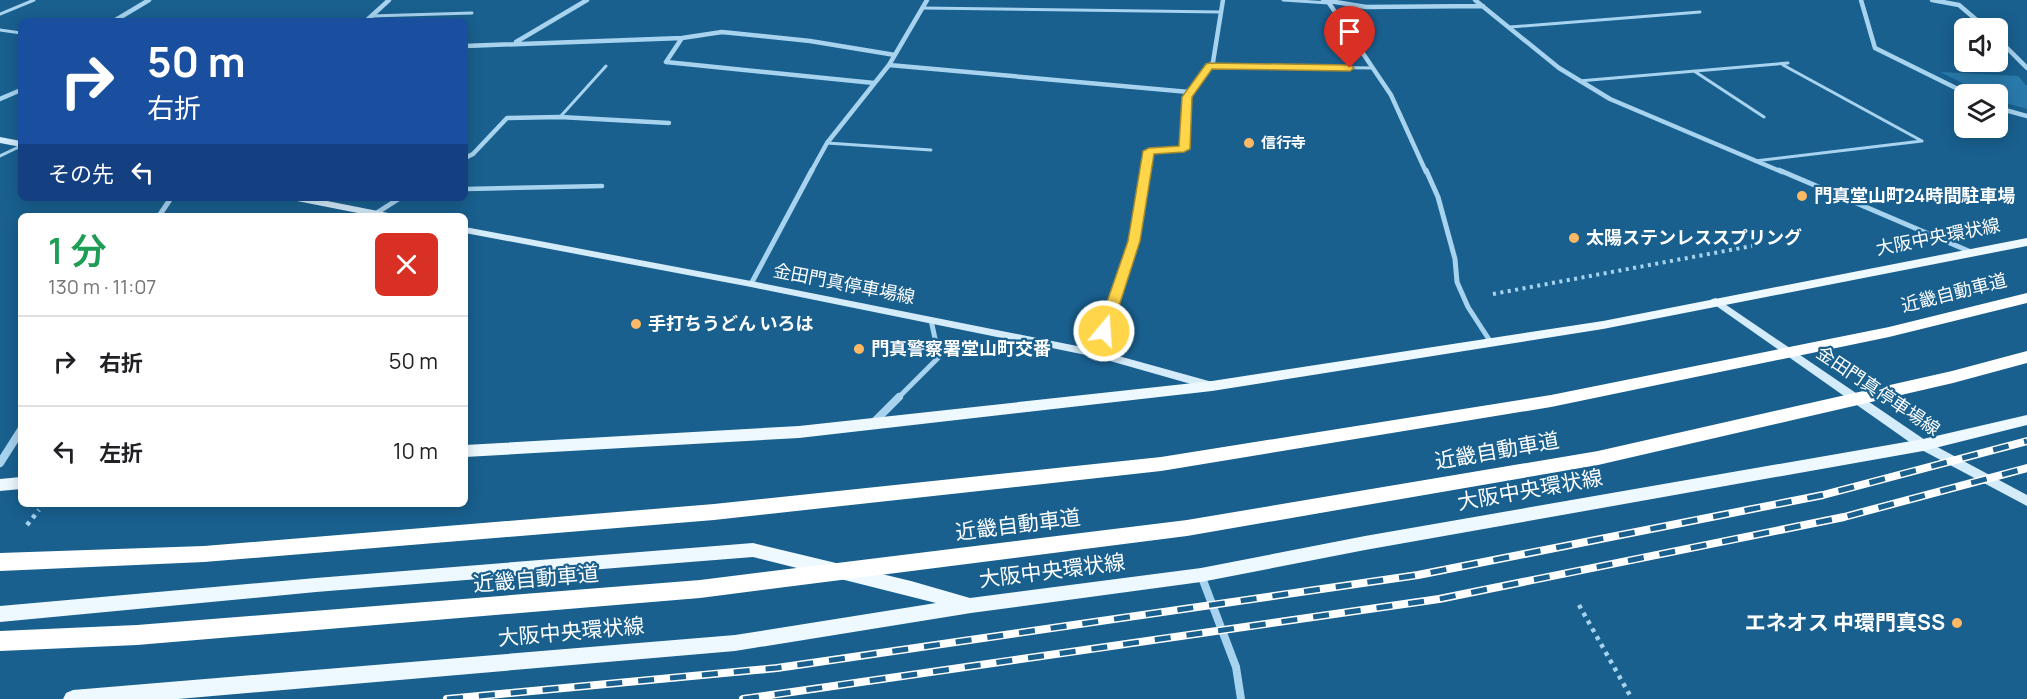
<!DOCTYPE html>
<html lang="ja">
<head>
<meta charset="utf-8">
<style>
  :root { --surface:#fff; --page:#f2f2f2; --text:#202124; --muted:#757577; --line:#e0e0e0 }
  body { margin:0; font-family:Manrope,"Noto Sans JP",sans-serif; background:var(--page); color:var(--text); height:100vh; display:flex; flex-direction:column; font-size:22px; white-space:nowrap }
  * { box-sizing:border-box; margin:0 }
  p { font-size:20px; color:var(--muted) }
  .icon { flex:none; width:33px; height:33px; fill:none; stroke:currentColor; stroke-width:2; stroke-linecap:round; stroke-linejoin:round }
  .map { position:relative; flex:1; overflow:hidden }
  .drawer { position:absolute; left:18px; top:213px; width:450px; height:294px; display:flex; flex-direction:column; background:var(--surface); border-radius:9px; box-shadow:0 3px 15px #0003 }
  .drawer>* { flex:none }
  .banner { position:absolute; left:18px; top:18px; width:450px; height:183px; border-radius:9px; box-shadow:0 3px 15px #0003; background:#1a4fa0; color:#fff; overflow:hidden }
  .buttons { position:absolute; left:1954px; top:18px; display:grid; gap:12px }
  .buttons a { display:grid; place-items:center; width:54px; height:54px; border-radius:9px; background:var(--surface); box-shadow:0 3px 15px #0003; font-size:30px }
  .pin { position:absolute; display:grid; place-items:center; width:51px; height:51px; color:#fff; margin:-62px -26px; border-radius:50% 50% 50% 0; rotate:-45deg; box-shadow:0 0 6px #0007 }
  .pin .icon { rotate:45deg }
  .me { position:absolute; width:66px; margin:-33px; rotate:18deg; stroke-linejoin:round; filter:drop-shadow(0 0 4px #0008) }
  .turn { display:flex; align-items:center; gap:21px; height:126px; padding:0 30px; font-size:27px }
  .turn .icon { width:78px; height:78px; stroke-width:2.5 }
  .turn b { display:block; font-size:42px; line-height:51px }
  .then { display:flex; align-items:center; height:57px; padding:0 30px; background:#0003; gap:12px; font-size:22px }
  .round { display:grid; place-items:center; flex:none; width:63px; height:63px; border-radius:9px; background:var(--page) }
  .summary { display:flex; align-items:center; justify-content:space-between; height:102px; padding:0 30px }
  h1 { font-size:36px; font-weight:600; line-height:45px; color:#1e9e55 }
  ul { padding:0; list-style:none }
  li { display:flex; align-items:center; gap:18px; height:90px; padding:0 30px; border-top:2px solid var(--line) }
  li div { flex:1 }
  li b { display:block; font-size:22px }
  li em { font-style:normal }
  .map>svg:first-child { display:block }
  .green { fill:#297aab }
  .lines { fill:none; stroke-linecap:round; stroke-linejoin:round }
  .path-far1 { stroke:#a7d3ef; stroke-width:4; stroke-dasharray:3 4.5; stroke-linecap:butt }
  .path { stroke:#a7d3ef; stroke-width:4.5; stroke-dasharray:4 5; stroke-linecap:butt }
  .service-far1 { stroke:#a7d3ef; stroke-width:3 }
  .service { stroke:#a7d3ef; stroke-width:4.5 }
  .minor-far2 { stroke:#a7d3ef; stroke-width:4.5 }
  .minor-far1 { stroke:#a7d3ef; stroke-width:5 }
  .minor { stroke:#a7d3ef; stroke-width:8 }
  .secondary { fill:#d4ebfa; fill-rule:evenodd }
  .primary { fill:#eef8ff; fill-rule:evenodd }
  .motorway { fill:#fff; fill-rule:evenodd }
  .rail-casing { stroke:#fff; stroke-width:8 }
  .rail { stroke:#19608f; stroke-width:5; stroke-dasharray:16; stroke-linecap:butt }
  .route { fill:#ffd54a; stroke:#a68a30; stroke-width:1.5 }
  .poi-dot { fill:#ffb964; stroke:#19608f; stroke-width:2 }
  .labels { text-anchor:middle; stroke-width:4.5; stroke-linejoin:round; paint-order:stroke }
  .far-poi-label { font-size:15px; font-weight:bold; fill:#fff; stroke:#19608f; text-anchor:start }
  .poi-label { font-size:18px; font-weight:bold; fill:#fff; stroke:#19608f; text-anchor:start }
  .street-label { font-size:18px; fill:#fff; stroke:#19608f }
  .near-street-label { font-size:21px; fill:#fff; stroke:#19608f }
  .near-poi-label { font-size:21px; font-weight:bold; fill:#fff; stroke:#19608f; text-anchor:end }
</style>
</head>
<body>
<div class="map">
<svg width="2027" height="699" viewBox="0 0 2027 699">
  <rect width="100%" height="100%" fill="#19608f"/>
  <path class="green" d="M 1940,72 L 2018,76 L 2027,86 L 2027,109 L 1998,101 L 1998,94 L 1985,94 Z"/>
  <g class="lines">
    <path class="path-far1" d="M 1493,294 L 1752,246"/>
    <path class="path" d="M 27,525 L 39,510
      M 1579,605 L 1632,699"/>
    <path class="service-far1" d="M 1283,0 L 1329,3
      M 922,8 L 1221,12
      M 0,14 L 34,0
      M 371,16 L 472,13
      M 1510,27 L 1700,12
      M 0,30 L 21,33
      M 1783,65 L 1922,141
      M 1209,66 L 1373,68
      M 1694,71 L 1764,117
      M 1579,81 L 1788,63
      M 560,117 L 606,66
      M 827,143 L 931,150
      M 0,156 L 21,146
      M 1755,161 L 1922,141"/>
    <path class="service" d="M 465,189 L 602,186"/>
    <path class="minor-far2" d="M 1323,0 L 1366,7 L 1483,6
      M 1475,0 L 1559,68 L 1610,99 L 1782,172
      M 1861,0 L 1875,48 L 1968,94
      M 1932,0 L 1959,5 L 1986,28
      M 1329,3 L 1391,95 L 1426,172
      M 114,21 L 149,0
      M 366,21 L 389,0
      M 682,38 L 722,32 L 810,41 L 895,55
      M 1998,39 L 2027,68
      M 516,42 L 587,0
      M 465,46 L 682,38 L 666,62 L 874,83
      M 889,65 L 1189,92
      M 0,99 L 21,90
      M 1998,108 L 2027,116
      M 465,158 L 473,154 L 507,118 L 560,117 L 669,123
      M 811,172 L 827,143 L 889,65 L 927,0
      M 1146,172 L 1149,151 L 1184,149 L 1187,97 L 1213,62 L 1223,0"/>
    <path class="minor-far1" d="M 1426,170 L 1438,197 L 1455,259 L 1457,282 L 1468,307 L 1490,341
      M 1779,170 L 1971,252
      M 375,214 L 400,198
      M 159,216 L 171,198
      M 751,284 L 812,170
      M 1097,354 L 1134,241 L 1146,170
      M 897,399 L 939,357 L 931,320"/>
    <path class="minor" d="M 874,422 L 899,397
      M 0,463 L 21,430
      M 1201,575 L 1236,667 L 1241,699"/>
    <path class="secondary" d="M 0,137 L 21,141 L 21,147 L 0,143 Z
      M 292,198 L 312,198 L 388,213 L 393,216 L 373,216 L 297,201 Z
      M 465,227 L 751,281 L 1097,350 L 1216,383 L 1218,386 L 1212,390 L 1096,357 L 751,287 L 465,233 Z
      M 1716,298 L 1928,442 L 2027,495 L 2027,506 L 1918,448 L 1712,303 L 1710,301 L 1712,299 Z"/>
    <path class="primary" d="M 2027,238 L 2027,246 L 1603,329 L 1212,391 L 799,438 L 465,457 L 465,445 L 799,426 L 1212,381 L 1603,321 Z
      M 2027,415 L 2027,425 L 1923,451 L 1365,550 L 1201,582 L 971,613 L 735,651 L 178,699 L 63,699 L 66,693 L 73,690 L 735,635 L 936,603 L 753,557 L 316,592 L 0,622 L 0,606 L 316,578 L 753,543 L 911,581 L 970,598 L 1201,568 L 1365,536 L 1923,439 Z
      M 21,477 L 21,489 L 0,491 L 0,479 Z"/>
    <path class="motorway" d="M 2027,293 L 2027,303 L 1889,337 L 1551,407 L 1161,471 L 714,520 L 204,562 L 0,571 L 0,553 L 204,546 L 714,504 L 1161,457 L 1551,395 L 1889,327 Z
      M 2027,351 L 2027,363 L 1953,383 L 1598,465 L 1187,536 L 700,598 L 137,645 L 0,651 L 0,631 L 137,625 L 700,580 L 1187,520 L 1598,451 L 1952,371 Z"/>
    <defs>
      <path id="rail" d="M 447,699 L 777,668 L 1418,575 L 1823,495 L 2027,441
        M 743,699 L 1439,599 L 1844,517 L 2027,468"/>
    </defs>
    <use href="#rail" class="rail-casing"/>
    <use href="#rail" class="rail"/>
  </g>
  <path class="route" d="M 1209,63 L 1350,65 L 1354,68 L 1350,71 L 1212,69 L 1192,97 L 1190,149 L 1184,152 L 1154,154 L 1140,241 L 1111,331 L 1109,334 L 1099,334 L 1097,331 L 1128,241 L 1143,151 L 1149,148 L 1179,146 L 1182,97 L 1206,64 Z"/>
  <g class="poi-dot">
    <circle cx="1249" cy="143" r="6"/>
    <circle cx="1802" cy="196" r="6"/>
    <circle cx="1574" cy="238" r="6"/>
    <circle cx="636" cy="324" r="6"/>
    <circle cx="859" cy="349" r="6"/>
    <circle cx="1957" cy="623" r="6"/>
  </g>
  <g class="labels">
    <g class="far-poi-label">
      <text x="1261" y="148">信行寺</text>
    </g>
    <g class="poi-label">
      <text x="1814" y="202">門真堂山町24時間駐車場</text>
      <text x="1586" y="244">太陽ステンレススプリング</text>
      <text x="648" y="330">手打ちうどん いろは</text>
      <text x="871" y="355">門真警察署堂山町交番</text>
    </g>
    <g class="street-label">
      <text transform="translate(1938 237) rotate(-11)" y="6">大阪中央環状線</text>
      <text transform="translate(844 284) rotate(11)" y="6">金田門真停車場線</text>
      <text transform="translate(1954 293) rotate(-14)" y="6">近畿自動車道</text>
      <text transform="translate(1878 391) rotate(34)" y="6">金田門真停車場線</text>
    </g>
    <g class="near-street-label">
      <text transform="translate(1497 451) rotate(-10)" y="7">近畿自動車道</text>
      <text transform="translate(1530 490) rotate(-10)" y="7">大阪中央環状線</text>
      <text transform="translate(1018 525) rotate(-7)" y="7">近畿自動車道</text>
      <text transform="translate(1052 571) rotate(-7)" y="7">大阪中央環状線</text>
      <text transform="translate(536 579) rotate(-5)" y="7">近畿自動車道</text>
      <text transform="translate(571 632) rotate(-5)" y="7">大阪中央環状線</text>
    </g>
    <g class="near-poi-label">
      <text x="1945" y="630">エネオス 中環門真SS</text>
    </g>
  </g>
</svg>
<div class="buttons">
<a><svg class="icon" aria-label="sound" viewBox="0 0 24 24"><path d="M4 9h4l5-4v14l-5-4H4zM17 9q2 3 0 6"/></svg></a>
<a><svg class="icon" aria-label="layers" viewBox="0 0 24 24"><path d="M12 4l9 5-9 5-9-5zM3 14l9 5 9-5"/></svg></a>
</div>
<div class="pin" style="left:1350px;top:68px;background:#d93025"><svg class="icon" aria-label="arrive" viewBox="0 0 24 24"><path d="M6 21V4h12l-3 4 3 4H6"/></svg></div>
<svg class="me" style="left:1104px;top:331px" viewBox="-20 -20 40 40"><circle r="17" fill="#ffd54a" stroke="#fff" stroke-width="3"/><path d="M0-11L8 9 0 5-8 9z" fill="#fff"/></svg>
<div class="banner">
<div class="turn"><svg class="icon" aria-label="right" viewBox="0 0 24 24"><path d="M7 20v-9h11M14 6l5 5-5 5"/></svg><div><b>50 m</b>右折</div></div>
<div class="then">その先<svg class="icon" aria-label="left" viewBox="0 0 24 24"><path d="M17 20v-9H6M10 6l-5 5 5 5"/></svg></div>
</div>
<section class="drawer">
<div class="summary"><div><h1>1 分</h1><p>130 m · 11:07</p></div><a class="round" style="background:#d93025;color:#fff"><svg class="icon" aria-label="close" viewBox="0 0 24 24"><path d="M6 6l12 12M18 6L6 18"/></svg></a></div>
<ul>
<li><svg class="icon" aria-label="right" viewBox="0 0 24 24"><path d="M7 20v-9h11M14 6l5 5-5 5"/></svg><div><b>右折</b></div><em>50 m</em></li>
<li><svg class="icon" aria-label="left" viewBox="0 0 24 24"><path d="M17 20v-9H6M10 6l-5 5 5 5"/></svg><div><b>左折</b></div><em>10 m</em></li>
</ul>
</section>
</div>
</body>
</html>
